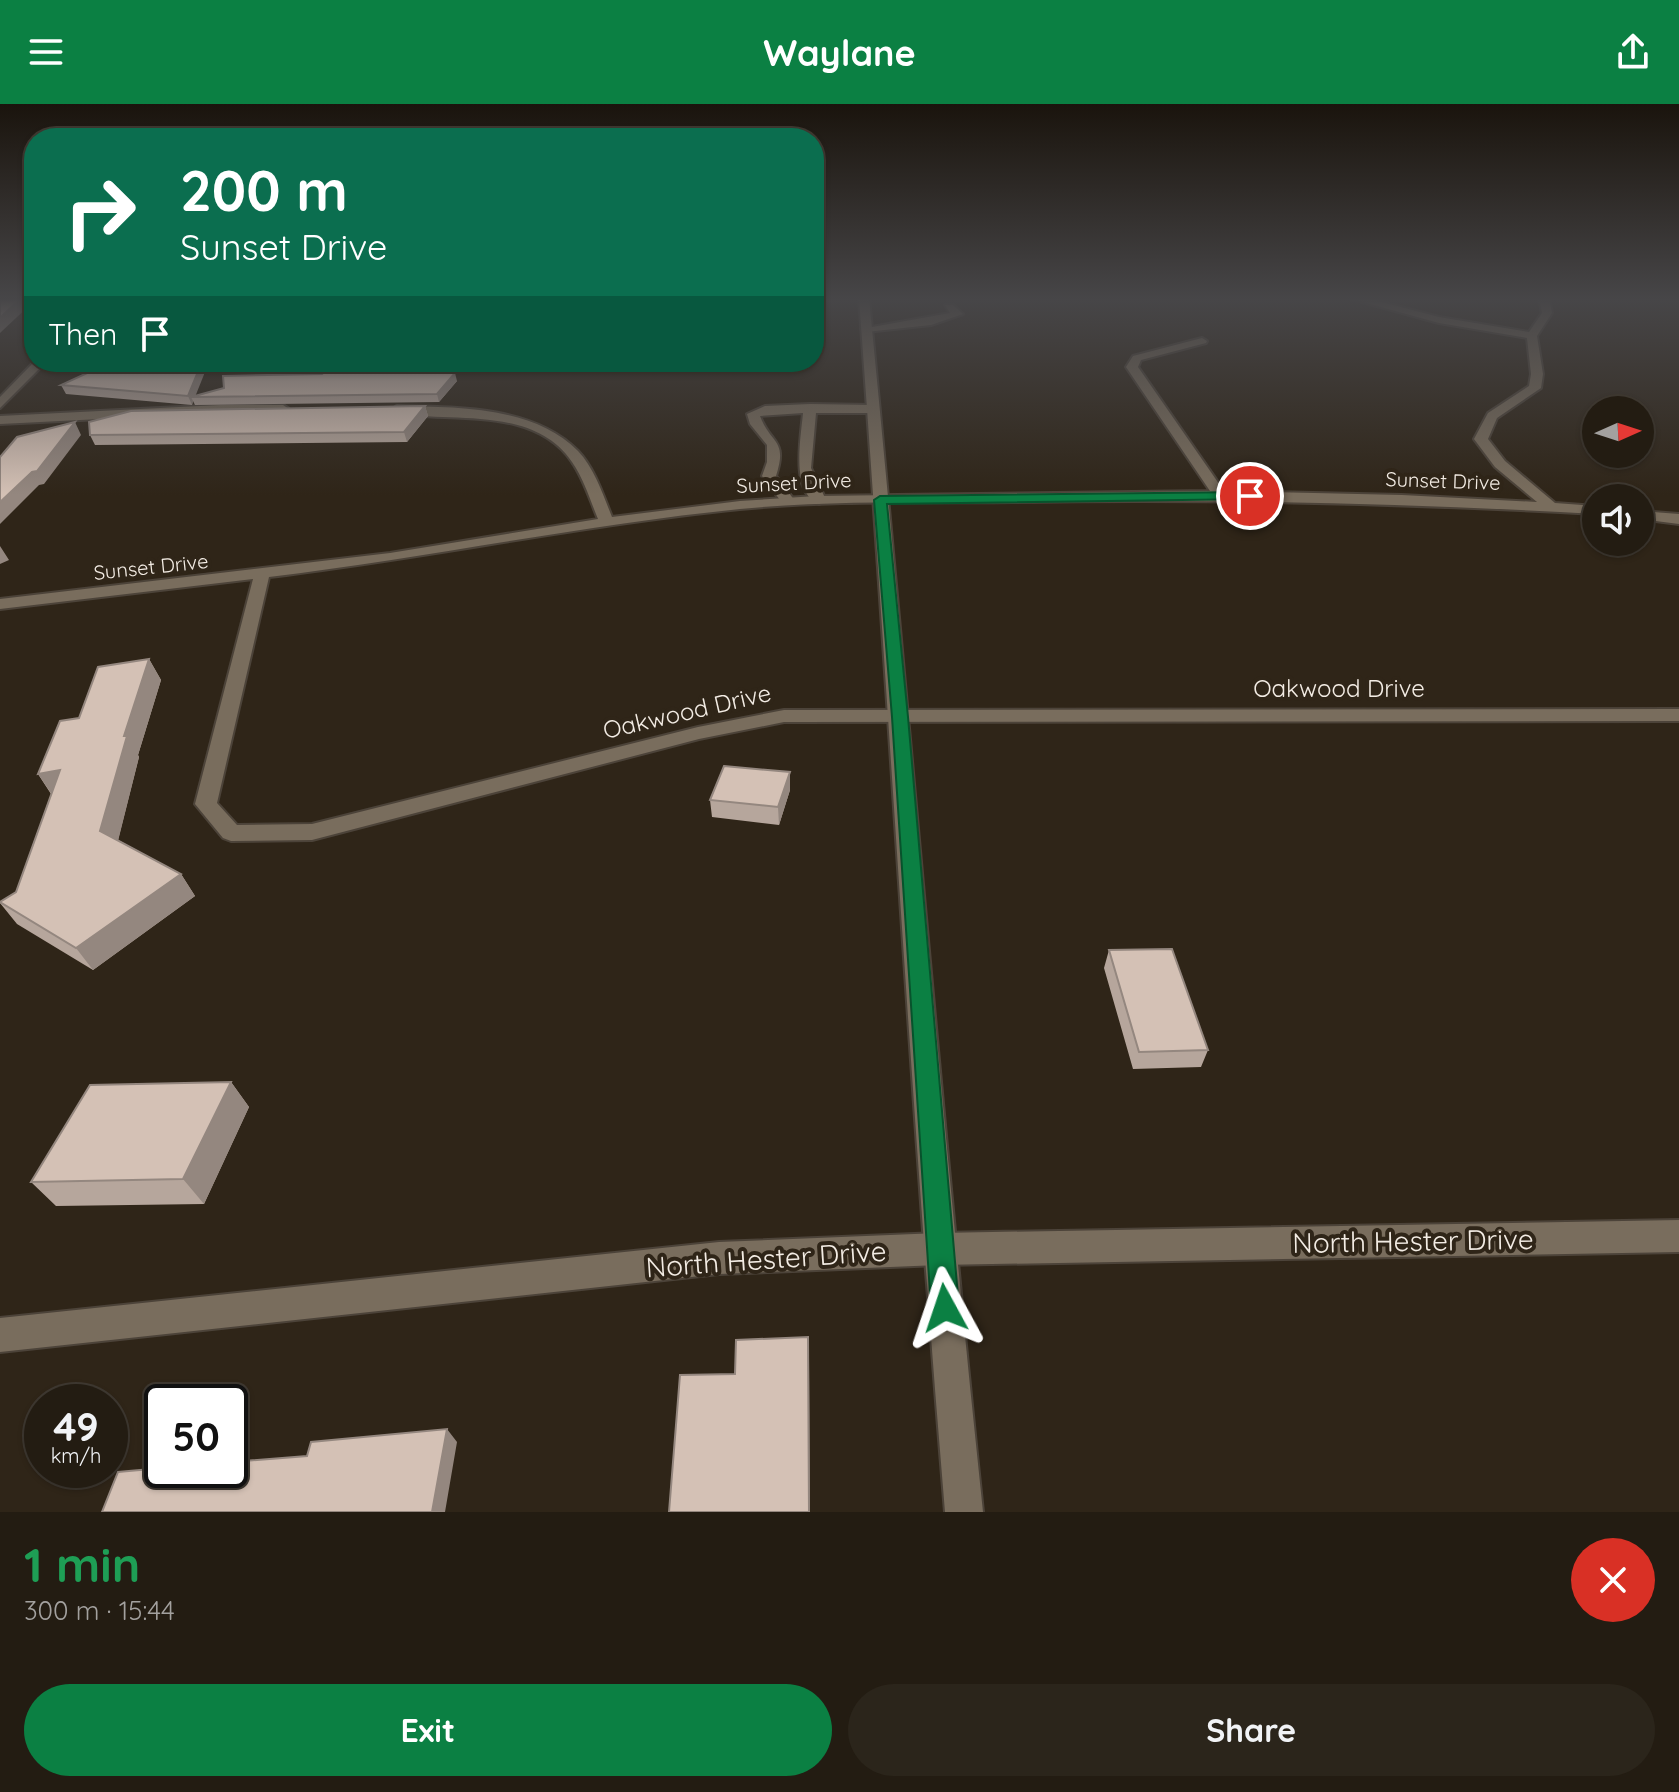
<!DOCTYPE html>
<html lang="en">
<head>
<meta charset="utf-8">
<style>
  :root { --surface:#231c12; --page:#2b251b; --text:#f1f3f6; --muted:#a3a19f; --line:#403a32; --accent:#0b8043 }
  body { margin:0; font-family:Quicksand,sans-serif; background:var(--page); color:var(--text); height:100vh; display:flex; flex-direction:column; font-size:30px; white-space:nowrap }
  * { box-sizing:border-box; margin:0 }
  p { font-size:26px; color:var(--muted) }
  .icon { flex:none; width:44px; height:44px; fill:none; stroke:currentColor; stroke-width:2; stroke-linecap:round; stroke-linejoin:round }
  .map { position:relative; height:1408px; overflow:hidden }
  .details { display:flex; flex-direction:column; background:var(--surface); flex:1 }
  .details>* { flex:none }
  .guide { position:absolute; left:24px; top:24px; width:800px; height:244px; border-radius:32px; box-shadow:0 2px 6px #0004,0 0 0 2px var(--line); background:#0b6e4f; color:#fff; overflow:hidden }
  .needle { width:52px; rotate:87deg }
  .buttons { position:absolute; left:1582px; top:292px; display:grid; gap:16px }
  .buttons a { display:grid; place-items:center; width:72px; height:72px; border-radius:50%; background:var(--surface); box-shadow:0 2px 6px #0004,0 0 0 2px var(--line); font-size:40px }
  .speed { position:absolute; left:24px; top:1280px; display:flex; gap:16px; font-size:40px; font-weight:700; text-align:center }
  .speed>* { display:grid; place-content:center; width:104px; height:104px; border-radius:50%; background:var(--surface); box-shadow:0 2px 6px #0004,0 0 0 2px var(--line); line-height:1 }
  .speed small { font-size:20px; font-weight:400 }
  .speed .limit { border:4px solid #111; border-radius:12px; background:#fff; color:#111 }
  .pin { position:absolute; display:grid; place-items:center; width:68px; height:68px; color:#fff; margin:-34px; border:4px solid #fff; border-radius:50%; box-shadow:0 2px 8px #0007 }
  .me { position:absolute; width:88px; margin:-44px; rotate:355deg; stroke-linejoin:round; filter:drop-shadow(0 0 6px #0008) }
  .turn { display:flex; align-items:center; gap:28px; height:168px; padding:0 24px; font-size:36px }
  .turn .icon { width:104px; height:104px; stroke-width:2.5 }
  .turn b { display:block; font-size:56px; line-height:68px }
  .then { display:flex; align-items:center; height:76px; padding:0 24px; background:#0003; gap:16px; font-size:30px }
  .round { display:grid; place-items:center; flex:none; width:84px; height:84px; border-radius:42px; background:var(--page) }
  .overview { display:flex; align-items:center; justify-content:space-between; height:136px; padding:0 24px }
  h1 { font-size:48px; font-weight:800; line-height:60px; color:#1e9e55 }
  .button { display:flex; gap:16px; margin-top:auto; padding:16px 24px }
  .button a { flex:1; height:92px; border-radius:48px; background:var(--accent); color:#fff; font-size:32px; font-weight:800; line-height:92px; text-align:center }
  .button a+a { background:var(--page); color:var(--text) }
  header { display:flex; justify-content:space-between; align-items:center; height:104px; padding:0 24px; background:var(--accent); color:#fff; font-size:36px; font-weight:800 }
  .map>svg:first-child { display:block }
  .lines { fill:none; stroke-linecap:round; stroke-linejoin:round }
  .service-casing { stroke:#4c4339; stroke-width:4 }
  .minor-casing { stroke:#4c4339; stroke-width:4 }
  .tertiary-casing { stroke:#4c4339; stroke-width:4 }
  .secondary-casing { stroke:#4c4339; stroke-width:4 }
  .service { fill:#796d5d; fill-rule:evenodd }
  .minor { fill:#796d5d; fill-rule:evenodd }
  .tertiary { fill:#796d5d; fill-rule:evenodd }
  .secondary { fill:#796d5d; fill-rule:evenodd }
  .wall { fill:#b6a69c }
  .shaded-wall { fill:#94877f }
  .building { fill:#d4c1b5; stroke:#94877f; stroke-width:2 }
  .route { fill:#0b8043; stroke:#07532c; stroke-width:2 }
  .labels { text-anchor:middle; stroke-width:8; stroke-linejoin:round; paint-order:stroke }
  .far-street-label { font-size:20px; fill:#f3ece4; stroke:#2f2518 }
  .street-label { font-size:24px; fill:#f3ece4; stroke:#2f2518 }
  .near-street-label { font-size:28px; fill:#f3ece4; stroke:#2f2518 }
</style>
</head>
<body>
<header><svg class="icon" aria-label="menu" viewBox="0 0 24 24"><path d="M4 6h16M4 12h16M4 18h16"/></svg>Waylane<svg class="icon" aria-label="share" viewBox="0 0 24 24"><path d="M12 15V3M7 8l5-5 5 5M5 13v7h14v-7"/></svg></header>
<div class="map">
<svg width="1679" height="1408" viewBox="0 0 1679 1408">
  <rect width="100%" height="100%" fill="#2f2518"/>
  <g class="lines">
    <defs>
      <path id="service" d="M 945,201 L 953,201 L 963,210 L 931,221 L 866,228 L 861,225 L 950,209 Z
        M 810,300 L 873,301 L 879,305 L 873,309 L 816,309 L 811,364 L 826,396 L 819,400 C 790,389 801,333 803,309 L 760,312 C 771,341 788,335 776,372 L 795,397 L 788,401 L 783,400 L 762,372 L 767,358 L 767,341 L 750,320 L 747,310 L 765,302 Z"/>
      <path id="minor" d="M 1348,194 L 1366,194 L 1439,213 L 1529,228 L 1542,209 L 1539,194 L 1549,194 L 1552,209 L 1537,232 L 1543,270 L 1541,284 L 1497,314 L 1488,335 L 1505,357 L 1555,399 L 1596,402 L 1596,410 C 1402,399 1209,395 1014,398 C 923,399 831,396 740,405 C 582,421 427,454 269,473 L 217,699 L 237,721 L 312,720 L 698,623 L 784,606 L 1679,605 L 1679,617 L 784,618 L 699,635 L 312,736 L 231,737 L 223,734 L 195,700 L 253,475 L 0,505 L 0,495 L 390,449 L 598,415 C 590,396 584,375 572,358 C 534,301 450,319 393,309 L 391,306 L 397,302 C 456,303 534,302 578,347 C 595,365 603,391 612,413 L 740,397 L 816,392 L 1210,387 L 1126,263 L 1133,252 L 1202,234 L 1207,237 L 1206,239 L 1141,256 L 1138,263 L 1224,387 L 1402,391 L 1537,398 L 1495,363 L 1474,335 L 1488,309 L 1529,282 L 1531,270 L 1527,234 L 1439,219 Z
        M 220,301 L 283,301 L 289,305 L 283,309 L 220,309 L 0,320 L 0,312 Z
        M 1640,407 L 1679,410 L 1679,420 L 1640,415 Z
        M 1679,1116 L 1679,1148 L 939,1161 L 719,1170 L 0,1248 L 0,1214 L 719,1138 L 939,1129 Z"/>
      <path id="tertiary" d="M 34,258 L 46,258 L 0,304 L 0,293 Z"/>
      <path id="secondary" d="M 859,194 L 869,194 C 909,599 940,1004 983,1408 L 945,1408 C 911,1004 889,599 859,194 Z"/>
    </defs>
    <use href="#service" class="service-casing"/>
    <use href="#minor" class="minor-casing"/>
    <use href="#tertiary" class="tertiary-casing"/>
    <use href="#secondary" class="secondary-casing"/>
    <use href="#service" class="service"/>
    <use href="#minor" class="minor"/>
    <use href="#tertiary" class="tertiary"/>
    <use href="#secondary" class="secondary"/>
  </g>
  <path class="wall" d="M 408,269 L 457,277 L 439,298 L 195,301 L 193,297 L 192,301 L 66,290 L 61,281 L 196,292 Z
    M 425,302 L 428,312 L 407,338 L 95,341 L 90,331 Z
    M 149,555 L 161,576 L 138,651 L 139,653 L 118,736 L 181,770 L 195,792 L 93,866 L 17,820 L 0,799 L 16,788 L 51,690 L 38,670 L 79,614 Z
    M 790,686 L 779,721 L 712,713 L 710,696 Z
    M 1109,846 L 1208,946 L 1201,963 L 1133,965 L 1104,864 Z
    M 231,978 L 249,1003 L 204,1100 L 56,1102 L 31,1078 Z"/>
  <path class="shaded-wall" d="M 21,194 L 34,194 L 34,197 L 0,229 L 0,214 Z
    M 202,258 L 209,258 L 195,293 L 191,293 L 193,297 L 192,301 L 188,292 Z
    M 408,258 L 418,258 L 401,277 L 399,269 Z
    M 455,269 L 457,277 L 439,298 L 437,290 Z
    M 425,302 L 428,312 L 407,338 L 404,328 Z
    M 75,318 L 81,331 L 44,380 L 39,381 L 0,420 L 0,398 Z
    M 0,442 L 9,456 L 0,460 Z
    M 149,555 L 161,576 L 138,651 L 139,653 L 115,749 L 100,727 L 124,632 Z
    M 60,666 L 53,692 L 38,670 Z
    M 790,668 L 790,686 L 779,721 L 778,703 Z
    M 181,770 L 195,792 L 93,866 L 76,844 Z
    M 231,978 L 249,1003 L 204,1100 L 183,1075 Z
    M 808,1233 L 809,1255 L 810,1408 L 809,1408 Z
    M 447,1325 L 457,1338 L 445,1408 L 432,1408 Z"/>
  <path class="building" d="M 0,194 L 21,194 L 0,214 Z
    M 111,258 L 202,258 L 188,292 L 61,281 Z
    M 335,258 L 408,258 L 399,269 L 455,269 L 437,290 L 191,293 L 224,284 L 223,272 L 322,270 Z
    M 425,302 L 404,328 L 90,331 L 89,318 L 131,307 Z
    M 75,318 L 37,367 L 32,368 L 0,398 L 0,353 L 17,333 Z
    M 149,555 L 124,632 L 127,632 L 100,727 L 181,770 L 76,844 L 0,798 L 16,788 L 60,666 L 38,670 L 60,617 L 79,614 L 98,563 Z
    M 724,662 L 790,668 L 778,703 L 710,696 Z
    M 1172,845 L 1208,946 L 1139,948 L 1109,846 Z
    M 231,978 L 183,1075 L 31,1078 L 90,981 Z
    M 808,1233 L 809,1408 L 669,1408 L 680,1271 L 735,1270 L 736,1236 Z
    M 447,1325 L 432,1408 L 102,1408 L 118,1368 L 162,1364 L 162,1366 L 230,1366 L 230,1358 L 307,1352 L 311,1338 Z"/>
  <linearGradient id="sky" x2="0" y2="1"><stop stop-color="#1a140d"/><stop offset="0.5" stop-color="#474648"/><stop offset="1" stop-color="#474648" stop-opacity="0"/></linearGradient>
  <rect width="1679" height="391" fill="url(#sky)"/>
  <path class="route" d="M 1250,388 L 1255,389 L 1255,395 L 887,400 L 908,613 L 959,1204 L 955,1214 L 945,1218 L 935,1214 L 931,1204 L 892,613 L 874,396 L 880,392 Z"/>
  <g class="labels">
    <g class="far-street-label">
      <text transform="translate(1443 377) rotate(2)" y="7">Sunset Drive</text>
      <text transform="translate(794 379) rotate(-3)" y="7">Sunset Drive</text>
      <text transform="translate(151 463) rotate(-6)" y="7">Sunset Drive</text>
    </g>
    <g class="street-label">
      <text x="1339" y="593">Oakwood Drive</text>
      <text transform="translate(687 608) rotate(-13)" y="8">Oakwood Drive</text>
    </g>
    <g class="near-street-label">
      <text transform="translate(1413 1137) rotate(-1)" y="10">North Hester Drive</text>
      <text transform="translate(766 1155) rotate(-4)" y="10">North Hester Drive</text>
    </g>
  </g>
</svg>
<div class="buttons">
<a><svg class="needle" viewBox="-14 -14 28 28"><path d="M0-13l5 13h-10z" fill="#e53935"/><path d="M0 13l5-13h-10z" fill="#a3a19f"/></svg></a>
<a><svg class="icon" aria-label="sound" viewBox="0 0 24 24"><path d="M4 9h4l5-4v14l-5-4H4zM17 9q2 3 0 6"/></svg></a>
</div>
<div class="speed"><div>49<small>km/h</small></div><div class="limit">50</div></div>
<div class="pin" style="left:1250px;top:392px;background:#d93025"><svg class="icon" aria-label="arrive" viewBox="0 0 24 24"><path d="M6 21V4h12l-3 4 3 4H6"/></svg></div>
<svg class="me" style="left:945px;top:1204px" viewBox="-20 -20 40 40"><path d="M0-17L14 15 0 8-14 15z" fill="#0b8043" stroke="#fff" stroke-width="4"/></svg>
<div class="guide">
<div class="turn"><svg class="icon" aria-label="right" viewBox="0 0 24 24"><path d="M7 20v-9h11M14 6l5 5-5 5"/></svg><div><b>200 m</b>Sunset Drive</div></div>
<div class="then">Then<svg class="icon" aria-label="arrive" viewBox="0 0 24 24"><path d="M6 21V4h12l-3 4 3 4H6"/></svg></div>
</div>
</div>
<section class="details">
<div class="overview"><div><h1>1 min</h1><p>300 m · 15:44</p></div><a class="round" style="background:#d93025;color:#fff"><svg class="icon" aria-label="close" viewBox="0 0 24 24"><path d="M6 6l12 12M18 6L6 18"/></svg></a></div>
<div class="button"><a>Exit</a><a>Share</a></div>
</section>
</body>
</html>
